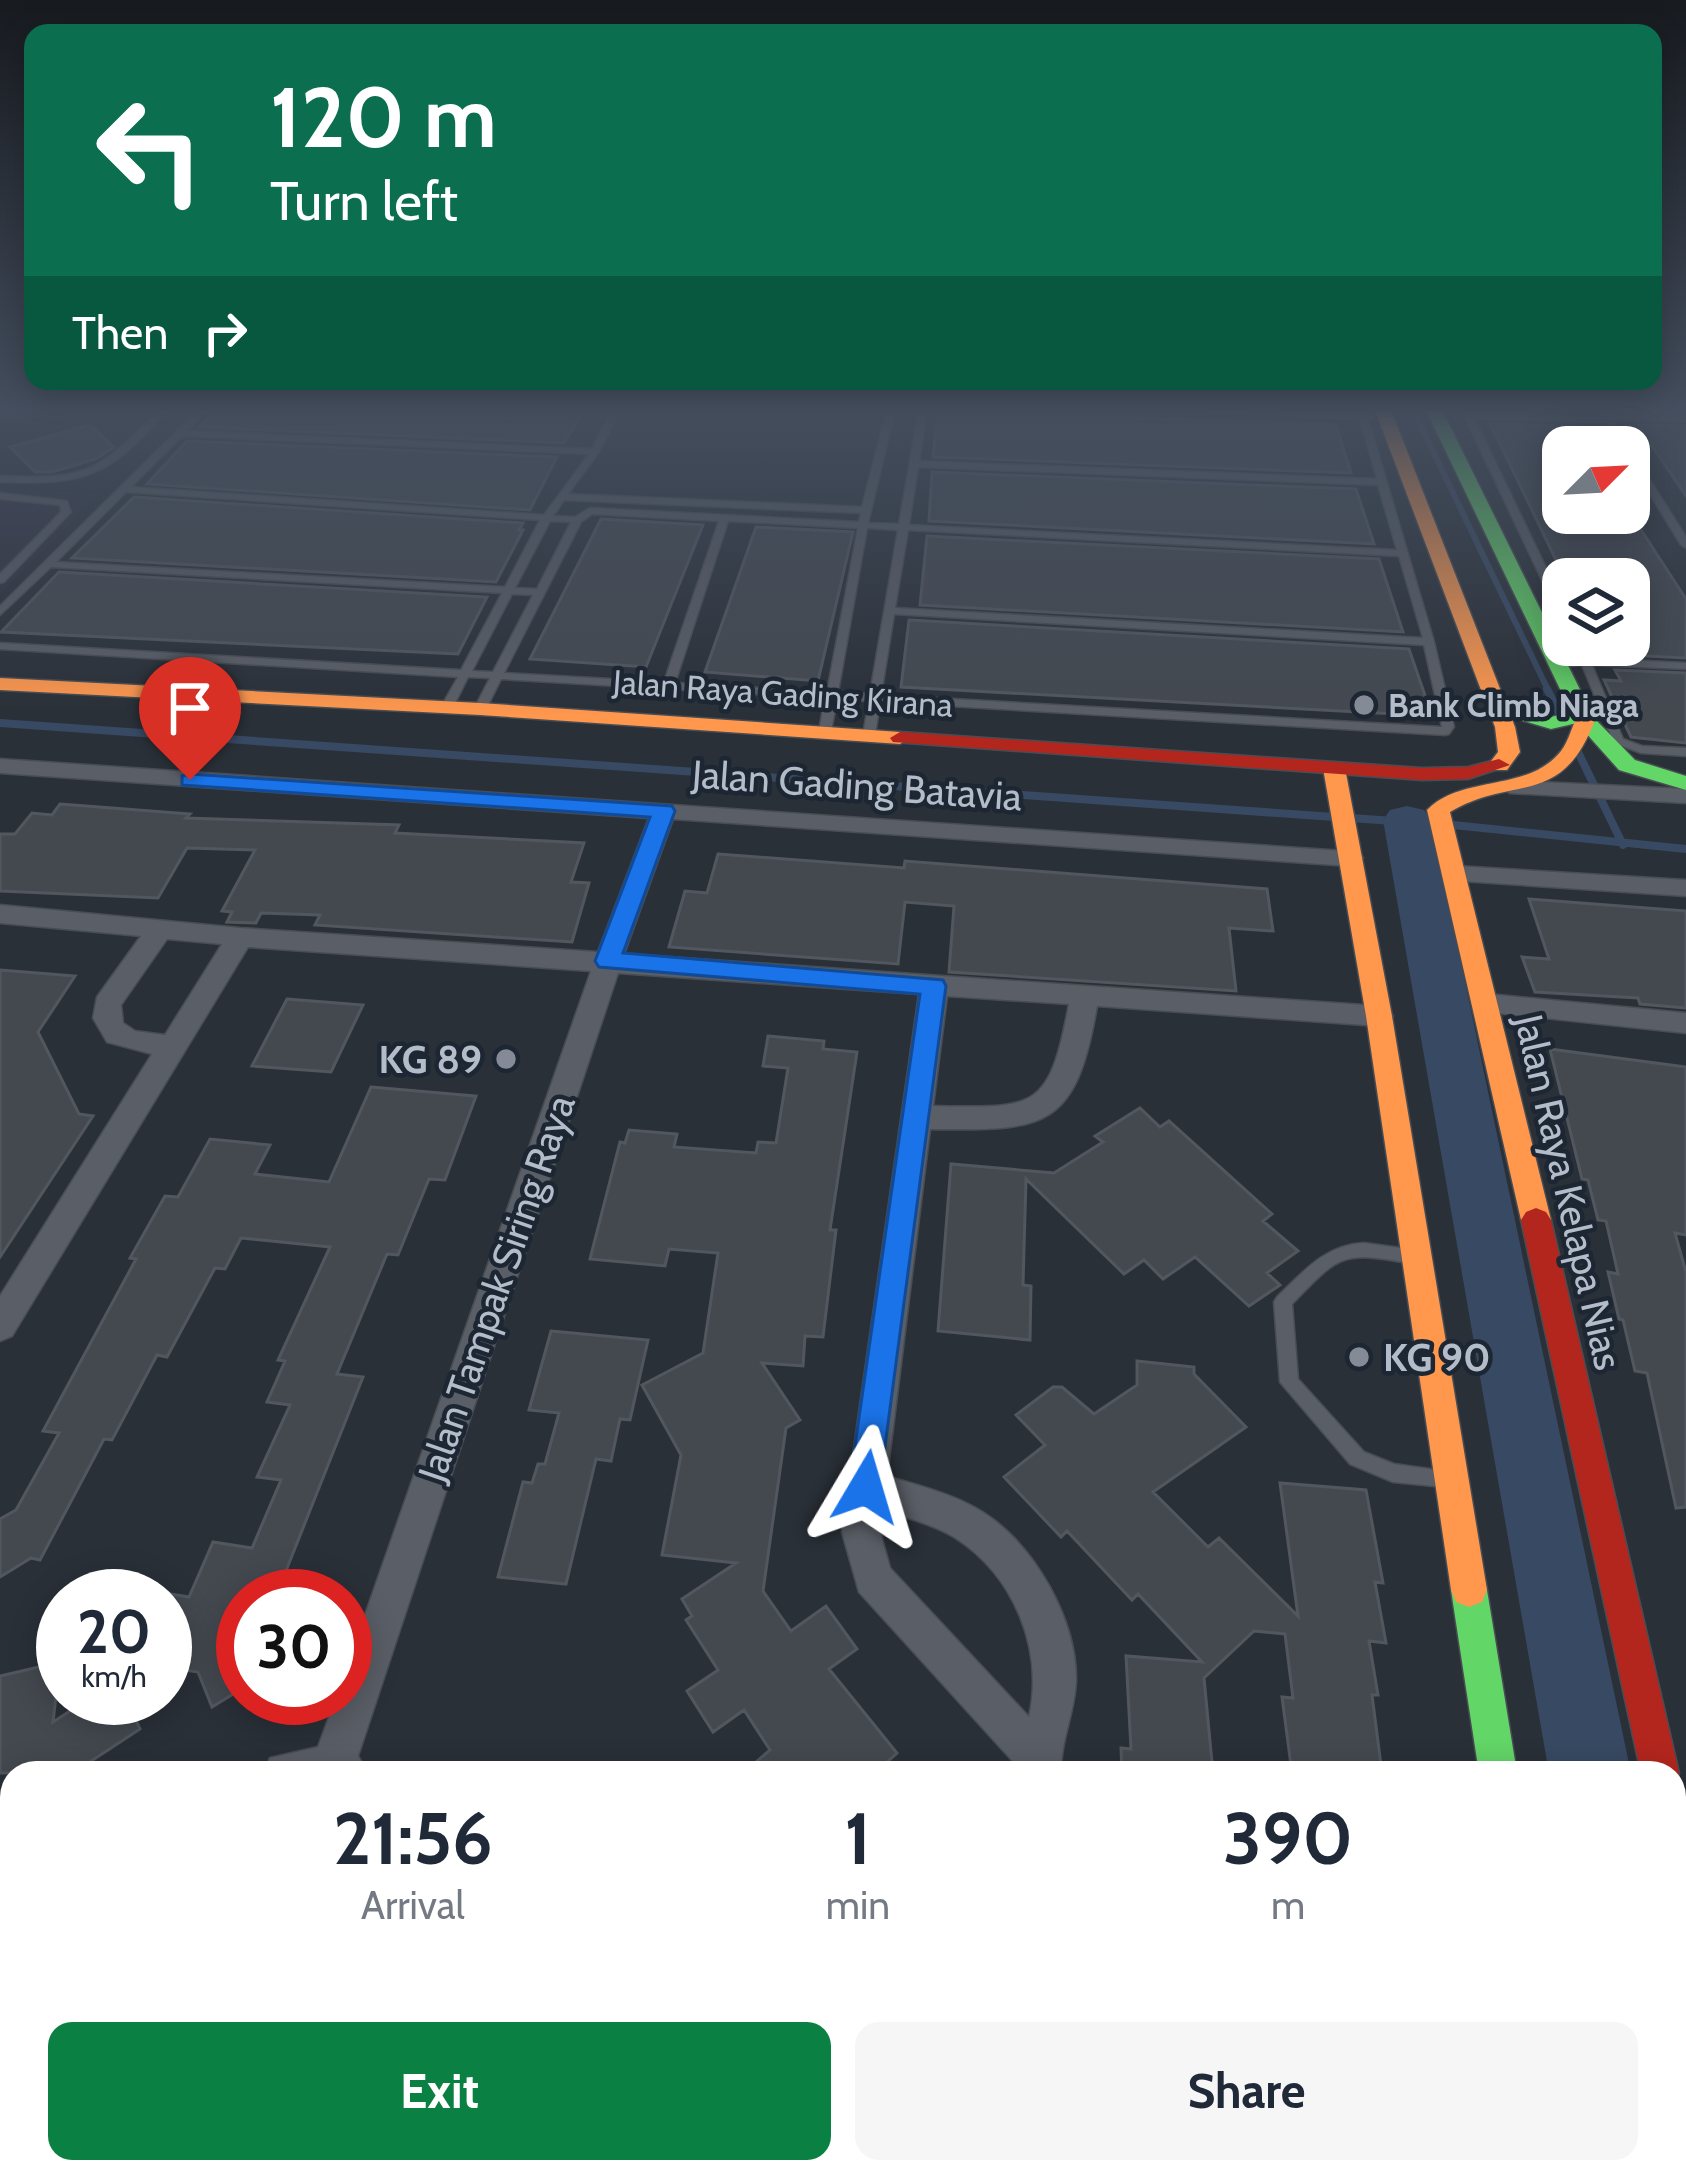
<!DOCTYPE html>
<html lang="en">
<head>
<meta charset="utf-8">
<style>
  :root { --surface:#fff; --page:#f6f6f7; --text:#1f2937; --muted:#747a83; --accent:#0b8043 }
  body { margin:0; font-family:Cabin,sans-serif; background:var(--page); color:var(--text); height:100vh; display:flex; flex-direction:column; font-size:45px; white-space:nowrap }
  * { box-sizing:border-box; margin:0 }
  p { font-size:39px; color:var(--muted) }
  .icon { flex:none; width:66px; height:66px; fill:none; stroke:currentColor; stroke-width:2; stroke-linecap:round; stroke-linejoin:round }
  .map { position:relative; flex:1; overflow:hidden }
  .details { position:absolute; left:0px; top:1761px; width:1686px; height:423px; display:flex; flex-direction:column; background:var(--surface); border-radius:36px 36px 0 0; box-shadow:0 6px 30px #0003 }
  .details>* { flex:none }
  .top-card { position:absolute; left:24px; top:24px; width:1638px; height:366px; border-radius:24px; box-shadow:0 6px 30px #0003; background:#0b6e4f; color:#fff; overflow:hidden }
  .needle { width:78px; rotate:66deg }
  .controls { position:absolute; left:1542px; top:426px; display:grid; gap:24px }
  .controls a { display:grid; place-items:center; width:108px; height:108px; border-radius:24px; background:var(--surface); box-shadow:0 6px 30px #0003; font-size:60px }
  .speed { position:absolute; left:36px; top:1569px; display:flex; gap:24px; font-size:60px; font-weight:700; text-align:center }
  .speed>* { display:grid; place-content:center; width:156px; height:156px; border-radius:50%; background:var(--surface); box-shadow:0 6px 30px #0003; line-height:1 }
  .speed small { font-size:30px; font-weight:400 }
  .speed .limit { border:18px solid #d22; background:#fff; color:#111 }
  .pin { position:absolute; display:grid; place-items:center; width:102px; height:102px; color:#fff; margin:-123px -51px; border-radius:50% 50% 50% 0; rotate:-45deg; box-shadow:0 0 12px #0007 }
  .pin .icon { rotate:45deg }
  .me { position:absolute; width:132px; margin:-66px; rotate:7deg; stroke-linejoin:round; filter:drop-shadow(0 0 9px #0008) }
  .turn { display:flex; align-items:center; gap:42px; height:252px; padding:0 48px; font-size:54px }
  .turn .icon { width:156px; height:156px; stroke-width:2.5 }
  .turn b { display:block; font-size:84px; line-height:102px }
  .then { display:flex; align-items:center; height:114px; padding:0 48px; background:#0003; gap:24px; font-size:45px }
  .eta { display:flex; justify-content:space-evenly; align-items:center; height:204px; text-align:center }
  .eta b { font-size:72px; font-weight:800; line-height:84px }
  .button { display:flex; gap:24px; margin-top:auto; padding:24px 48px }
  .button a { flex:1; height:138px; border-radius:24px; background:var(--accent); color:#fff; font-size:48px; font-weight:800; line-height:138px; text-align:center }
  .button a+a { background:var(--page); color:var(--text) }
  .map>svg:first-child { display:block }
  .medical { fill:#31303e }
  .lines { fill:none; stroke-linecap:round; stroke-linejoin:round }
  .stream-far1 { stroke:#384963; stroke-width:6 }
  .stream { stroke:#384963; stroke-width:8 }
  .river { fill:#384963; fill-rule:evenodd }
  .building { fill:#444950; stroke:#52575f; stroke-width:3 }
  .lane-casing { stroke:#484c53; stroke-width:3 }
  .street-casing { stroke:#484c53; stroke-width:3 }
  .fast-casing { stroke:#484c53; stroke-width:3 }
  .slow-casing { stroke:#484c53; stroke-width:3 }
  .jam-casing { stroke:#484c53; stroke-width:3 }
  .lane { fill:#5a5e66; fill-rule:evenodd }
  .street { fill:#5a5e66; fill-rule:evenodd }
  .fast { fill:#63d668; fill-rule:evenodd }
  .slow { fill:#ff974d; fill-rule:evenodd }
  .jam { fill:#b3261e; fill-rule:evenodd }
  .route { fill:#1a73e8; stroke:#114b97; stroke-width:3 }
  .poi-dot { fill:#848b96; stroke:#1d2633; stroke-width:4.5 }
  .labels { text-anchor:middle; stroke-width:9; stroke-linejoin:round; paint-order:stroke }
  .far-street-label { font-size:33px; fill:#b4bcc9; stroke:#1d2633 }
  .far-poi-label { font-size:33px; font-weight:bold; fill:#b4bcc9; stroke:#1d2633; text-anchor:start }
  .street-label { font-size:39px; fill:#b4bcc9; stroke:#1d2633 }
  .poi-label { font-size:39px; font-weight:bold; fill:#b4bcc9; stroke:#1d2633; text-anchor:end }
</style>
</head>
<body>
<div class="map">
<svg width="1686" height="2182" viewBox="0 0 1686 2182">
  <rect width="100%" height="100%" fill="#2a3038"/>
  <path class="medical" d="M 0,488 L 99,494 L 0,594 Z"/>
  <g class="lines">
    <path class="stream-far1" d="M 1413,410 L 1549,692"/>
    <path class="stream" d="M 1547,689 L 1563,721
      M 0,723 L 1334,817
      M 1578,752 L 1623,845
      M 1351,818 L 1436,824
      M 1453,825 L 1686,849"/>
    <path class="river" d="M 1407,806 L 1424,810 L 1431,820 L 1631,1773 L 1549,1773 L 1383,820 L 1390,810 Z
      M 1674,2127 L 1686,2132 L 1686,2182 L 1620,2182 L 1618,2172 L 1674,2172 Z"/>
  </g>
  <path class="building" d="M 215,410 L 584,410 L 564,443 L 200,427 Z
    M 938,410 L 1336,425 L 1351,473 L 933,457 Z
    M 1490,423 L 1582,427 L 1594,447 L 1563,447 L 1563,513 L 1630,513 L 1686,599 L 1686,658 L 1606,654 L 1601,645 L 1629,645 L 1629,579 L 1565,579 Z
    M 90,425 L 114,447 L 96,459 L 52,472 L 35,472 L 10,447 Z
    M 1640,425 L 1686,426 L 1686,496 L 1642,431 Z
    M 187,441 L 557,457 L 530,510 L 147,484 Z
    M 932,472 L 1356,489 L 1374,544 L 929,521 Z
    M 134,497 L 523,523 L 519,530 L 523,530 L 496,582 L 72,558 Z
    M 601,519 L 703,525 L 646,667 L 530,659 Z
    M 756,527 L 853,532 L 818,681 L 705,672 Z
    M 927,536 L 1379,559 L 1403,632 L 920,605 Z
    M 59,572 L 487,597 L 458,654 L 1,632 Z
    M 909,620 L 1409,649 L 1432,716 L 901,687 Z
    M 1615,670 L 1686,673 L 1686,743 L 1631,737 L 1604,680 L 1621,681 Z
    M 60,804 L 190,814 L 186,818 L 399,825 L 395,833 L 584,843 L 571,882 L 589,883 L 572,942 L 315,925 L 320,915 L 261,913 L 256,923 L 227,922 L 232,912 L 222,911 L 255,850 L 187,848 L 158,898 L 0,891 L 0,834 L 15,834 L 32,813 L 52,815 Z
    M 718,854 L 904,868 L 905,861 L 1267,889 L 1273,931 L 1229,928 L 1236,991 L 949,972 L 954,906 L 905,902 L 898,964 L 669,947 L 685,891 L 707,893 Z
    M 1529,899 L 1686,911 L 1686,1008 L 1640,1004 L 1638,998 L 1535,992 L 1522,957 L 1549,959 Z
    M 0,970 L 75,976 L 38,1032 L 79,1114 L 93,1116 L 0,1257 Z
    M 287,999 L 363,1005 L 331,1072 L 252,1066 Z
    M 768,1036 L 824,1041 L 823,1049 L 857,1052 L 830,1230 L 836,1230 L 823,1337 L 805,1336 L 803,1366 L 762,1363 L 800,1420 L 786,1428 L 763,1591 L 791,1631 L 826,1606 L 857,1649 L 829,1669 L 897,1753 L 875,1773 L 743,1773 L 770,1750 L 744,1710 L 713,1732 L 687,1691 L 718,1670 L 686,1620 L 692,1616 L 682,1599 L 736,1563 L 662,1555 L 681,1455 L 642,1385 L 703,1353 L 718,1253 L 669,1249 L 665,1266 L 590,1259 L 620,1142 L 625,1143 L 629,1130 L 677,1134 L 674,1147 L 756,1153 L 758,1142 L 776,1143 L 788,1068 L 763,1066 Z
    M 1550,1049 L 1686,1067 L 1686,1235 L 1675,1233 L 1686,1272 L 1686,1507 L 1676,1508 L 1647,1373 L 1635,1371 L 1623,1320 L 1619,1319 L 1608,1272 L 1618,1274 L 1606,1221 L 1598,1220 L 1588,1180 L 1582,1179 Z
    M 371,1087 L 476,1096 L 445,1180 L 429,1179 L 398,1255 L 387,1254 L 337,1374 L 363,1377 L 276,1596 L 243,1596 L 243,1688 L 212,1707 L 198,1672 L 165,1667 L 165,1593 L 189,1597 L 213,1542 L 252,1548 L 281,1480 L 257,1477 L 290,1405 L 267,1402 L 285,1361 L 278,1360 L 330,1247 L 241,1238 L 225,1269 L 215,1268 L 167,1357 L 157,1355 L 112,1440 L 104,1439 L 40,1560 L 31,1558 L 0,1577 L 0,1519 L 16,1510 L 59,1433 L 43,1431 L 136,1259 L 130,1258 L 165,1196 L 178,1197 L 210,1139 L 270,1145 L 255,1174 L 329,1182 Z
    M 1140,1108 L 1160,1127 L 1169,1121 L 1272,1214 L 1263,1221 L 1298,1251 L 1267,1273 L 1280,1285 L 1249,1306 L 1195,1257 L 1163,1279 L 1144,1260 L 1124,1274 L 1026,1179 L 1023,1285 L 1031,1286 L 1030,1340 L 938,1331 L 951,1164 L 1054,1173 L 1103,1142 L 1095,1136 Z
    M 551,1331 L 648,1340 L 630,1420 L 620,1419 L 611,1461 L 596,1459 L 566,1584 L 498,1577 L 523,1482 L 532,1483 L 538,1464 L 545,1464 L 559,1413 L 529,1410 Z
    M 1137,1361 L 1194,1367 L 1194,1374 L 1246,1427 L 1153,1492 L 1208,1547 L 1219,1538 L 1298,1616 L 1280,1483 L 1366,1490 L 1383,1583 L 1375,1582 L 1386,1643 L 1369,1641 L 1378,1695 L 1372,1695 L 1382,1773 L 1292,1773 L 1282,1697 L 1293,1698 L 1285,1634 L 1254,1631 L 1204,1678 L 1213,1773 L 1122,1773 L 1121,1748 L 1131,1749 L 1126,1656 L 1202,1662 L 1138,1594 L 1132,1600 L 1067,1531 L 1061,1537 L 1004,1477 L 1045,1445 L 1016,1415 L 1053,1387 L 1062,1387 L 1094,1414 L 1137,1385 Z
    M 60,1662 L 53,1722 L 90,1698 L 126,1698 L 140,1729 L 73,1773 L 0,1773 L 0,1676 Z"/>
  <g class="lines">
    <defs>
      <path id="lane" d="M 159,410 L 168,410 C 108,476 90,485 0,482 L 0,476 C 88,480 98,472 159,410 Z
        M 198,410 L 207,410 L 187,431 L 592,449 L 612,410 L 620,410 L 599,452 L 568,494 L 862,507 L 887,410 L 895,410 L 868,523 L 899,524 L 919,410 L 927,410 L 919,461 L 1377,479 L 1360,419 L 1210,413 L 1206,410 L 1274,410 L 1374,415 L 1374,419 L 1368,419 L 1434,642 L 1454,727 L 1449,734 L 1445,735 L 880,702 L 875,735 L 869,738 L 863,735 L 869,701 L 837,699 L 831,731 L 825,734 L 819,731 L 825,698 L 501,679 L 486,709 L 480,712 L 474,709 L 490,678 L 468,677 L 453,707 L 447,710 L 441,707 L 458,677 L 0,649 L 0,643 L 461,670 L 502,593 L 51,567 L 0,615 L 0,606 ZM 182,436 L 589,454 L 544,515 L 131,487 ZM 918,467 L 1378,485 L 1397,550 L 909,525 ZM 126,492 L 540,520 L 505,587 L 56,562 ZM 564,500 L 861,513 L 859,522 L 590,508 L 575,517 L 553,516 ZM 592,514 L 719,521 L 664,682 L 504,673 L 581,522 ZM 550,521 L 571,522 L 537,589 L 515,588 ZM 728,521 L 858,528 L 827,692 L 675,683 ZM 867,528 L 898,530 L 870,694 L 838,692 ZM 908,530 L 1399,556 L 1423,638 L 895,608 ZM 512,594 L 533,595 L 493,672 L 472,671 ZM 894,614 L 1424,645 L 1442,727 L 881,695 Z
        M 1604,411 L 1612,419 L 1629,447 L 1629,448 L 1621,447 L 1606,423 L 1474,418 L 1563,603 L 1563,617 L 1558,614 L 1464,415 L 1468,412 L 1602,418 L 1600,414 Z
        M 1629,450 L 1633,453 L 1686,537 L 1686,548 L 1681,545 L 1629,460 Z
        M 0,493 L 67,501 L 71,512 L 4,582 L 0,583 L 0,574 L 61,512 L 60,505 L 0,499 Z
        M 1574,645 L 1584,645 L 1590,658 L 1686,663 L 1686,669 L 1592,665 L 1623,739 L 1642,746 L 1686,748 L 1686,756 L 1641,753 L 1614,743 L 1582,665 L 1558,667 L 1553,664 L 1558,661 L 1579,659 Z
        M 1364,1243 L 1408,1249 L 1414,1251 L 1416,1256 L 1414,1261 L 1408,1263 C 1340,1250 1338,1257 1292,1304 L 1298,1379 L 1364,1452 L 1394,1464 L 1451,1472 L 1453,1478 L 1451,1484 L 1444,1487 L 1393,1482 L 1350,1464 L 1280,1382 L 1274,1302 L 1277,1297 C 1304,1271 1325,1245 1364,1243 Z"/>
      <path id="street" d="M 1604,410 L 1686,412 L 1686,422 L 1599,419 L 1596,415 Z
        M 0,759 L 1359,852 L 1363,858 L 1350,866 L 673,819 L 624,954 L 1379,1006 L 1393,1016 L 1379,1026 L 1097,1006 C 1076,1129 1046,1131 930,1129 L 887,1476 C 919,1486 955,1494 984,1513 C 1035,1546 1077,1620 1076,1681 C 1075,1712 1060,1742 1061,1773 L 1017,1773 L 1018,1767 L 859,1592 L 842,1532 L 919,994 L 618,973 L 358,1756 L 368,1773 L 263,1773 L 270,1758 L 318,1747 L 336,1698 L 345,1698 L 345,1672 L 591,971 L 248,947 L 12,1336 L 0,1341 L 0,1296 L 152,1054 L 107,1042 L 93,1018 L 97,997 L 141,936 L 0,923 L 0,905 L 240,928 L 598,952 L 649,818 L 0,773 ZM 167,939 L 222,944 L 165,1035 L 135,1031 L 123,1023 L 121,1005 ZM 947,996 L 1069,1004 C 1049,1111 1036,1108 933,1106 ZM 883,1510 C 907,1518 932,1524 954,1537 C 1014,1575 1044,1649 1029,1717 L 890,1568 L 880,1532 Z
        M 1518,781 L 1686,789 L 1686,803 L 1509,793 L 1506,788 Z
        M 1456,866 L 1686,880 L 1686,896 L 1447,880 L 1443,874 L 1447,868 Z
        M 1488,994 L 1686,1013 L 1686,1033 L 1478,1011 L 1474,1004 L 1478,997 Z
        M 0,1882 L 12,1885 L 12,1931 L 0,1928 Z
        M 197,2172 L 247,2172 L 243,2182 L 193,2182 Z
        M 997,2172 L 1047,2172 L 1046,2182 L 996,2182 Z"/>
      <path id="fast" d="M 1426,410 L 1442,410 L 1594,718 L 1635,760 L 1686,776 L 1686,790 L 1619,770 L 1577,723 L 1551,729 L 1490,711 L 1500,705 L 1551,717 L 1571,712 Z
        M 1469,1573 L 1482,1578 L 1487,1590 L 1517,1773 L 1479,1773 L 1451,1590 L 1456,1578 Z"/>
      <path id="slow" d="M 1375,410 L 1391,410 L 1515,727 L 1520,752 L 1507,770 L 1491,770 L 1488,765 L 1498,752 L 1495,727 Z
        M 0,678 L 480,703 L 900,732 L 910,738 L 900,744 L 480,715 L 0,690 Z
        M 1585,714 L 1595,720 C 1561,809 1515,774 1450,812 L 1551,1220 L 1546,1228 L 1536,1232 L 1526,1228 L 1521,1220 L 1427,810 C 1462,774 1528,793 1561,751 C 1569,741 1571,727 1578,716 Z
        M 1334,762 L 1345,768 L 1392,1016 L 1487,1590 L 1482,1602 L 1469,1607 L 1456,1602 L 1451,1590 L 1366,1016 L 1323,768 Z
        M 1535,2172 L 1581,2172 L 1582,2182 L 1536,2182 Z"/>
      <path id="jam" d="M 900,732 L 1422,768 L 1468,767 L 1499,759 L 1510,765 L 1468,779 L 1422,780 L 893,742 L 890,738 Z
        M 1536,1208 L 1546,1212 L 1551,1220 L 1679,1773 L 1674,1786 L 1674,1773 L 1641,1773 L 1521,1220 L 1526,1212 Z
        M 1674,1817 L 1686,1822 L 1686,1910 L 1674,1905 Z"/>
    </defs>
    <use href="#lane" class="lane-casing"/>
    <use href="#street" class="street-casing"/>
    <use href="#fast" class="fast-casing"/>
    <use href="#slow" class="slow-casing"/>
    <use href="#jam" class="jam-casing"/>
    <use href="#lane" class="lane"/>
    <use href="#street" class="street"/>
    <use href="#fast" class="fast"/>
    <use href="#slow" class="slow"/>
    <use href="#jam" class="jam"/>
  </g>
  <linearGradient id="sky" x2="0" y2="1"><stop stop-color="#171a1f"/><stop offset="0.57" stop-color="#444e5e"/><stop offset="1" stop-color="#444e5e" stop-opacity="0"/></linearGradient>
  <rect width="1686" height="716" fill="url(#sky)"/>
  <path class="route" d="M 190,774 L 672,806 L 675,811 L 623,953 L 943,980 L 946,986 L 878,1499 L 866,1503 L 854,1499 L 849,1487 L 920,994 L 599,967 L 595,961 L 650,817 L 182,785 L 182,776 Z"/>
  <g class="poi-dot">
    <circle cx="1364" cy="705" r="12"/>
    <circle cx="506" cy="1059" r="12"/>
    <circle cx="1359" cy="1357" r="12"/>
  </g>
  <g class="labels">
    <g class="far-street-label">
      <text transform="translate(783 693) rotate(4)" y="12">Jalan Raya Gading Kirana</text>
    </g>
    <g class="far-poi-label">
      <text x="1388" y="717">Bank Climb Niaga</text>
    </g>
    <g class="street-label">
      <text transform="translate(857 785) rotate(4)" y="14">Jalan Gading Batavia</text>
      <text transform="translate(1569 1192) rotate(77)" y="14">Jalan Raya Kelapa Nias</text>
      <text transform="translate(496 1288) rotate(-71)" y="14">Jalan Tampak Siring Raya</text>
    </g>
    <g class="poi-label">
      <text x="482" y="1073">KG 89</text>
      <text x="1383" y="1371" text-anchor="start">KG 90</text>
    </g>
  </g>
</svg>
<div class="controls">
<a><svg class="needle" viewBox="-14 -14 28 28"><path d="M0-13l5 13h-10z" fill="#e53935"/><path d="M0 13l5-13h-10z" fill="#747a83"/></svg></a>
<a><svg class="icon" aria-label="layers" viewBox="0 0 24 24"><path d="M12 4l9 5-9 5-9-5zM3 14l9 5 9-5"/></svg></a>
</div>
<div class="speed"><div>20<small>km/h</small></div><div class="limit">30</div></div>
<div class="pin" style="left:190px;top:780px;background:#d93025"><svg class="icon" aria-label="arrive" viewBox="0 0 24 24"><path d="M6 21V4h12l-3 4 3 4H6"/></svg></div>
<svg class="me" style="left:866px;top:1487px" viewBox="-20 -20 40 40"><path d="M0-17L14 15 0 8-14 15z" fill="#1a73e8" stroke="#fff" stroke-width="4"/></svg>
<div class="top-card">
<div class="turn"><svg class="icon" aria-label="left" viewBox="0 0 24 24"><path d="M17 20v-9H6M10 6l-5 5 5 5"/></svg><div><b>120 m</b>Turn left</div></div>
<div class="then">Then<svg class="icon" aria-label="right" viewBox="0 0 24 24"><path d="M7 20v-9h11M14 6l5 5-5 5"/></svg></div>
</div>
<section class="details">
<div class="eta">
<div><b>21:56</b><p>Arrival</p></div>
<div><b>1</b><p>min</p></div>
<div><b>390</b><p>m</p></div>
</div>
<div class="button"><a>Exit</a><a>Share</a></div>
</section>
</div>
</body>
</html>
